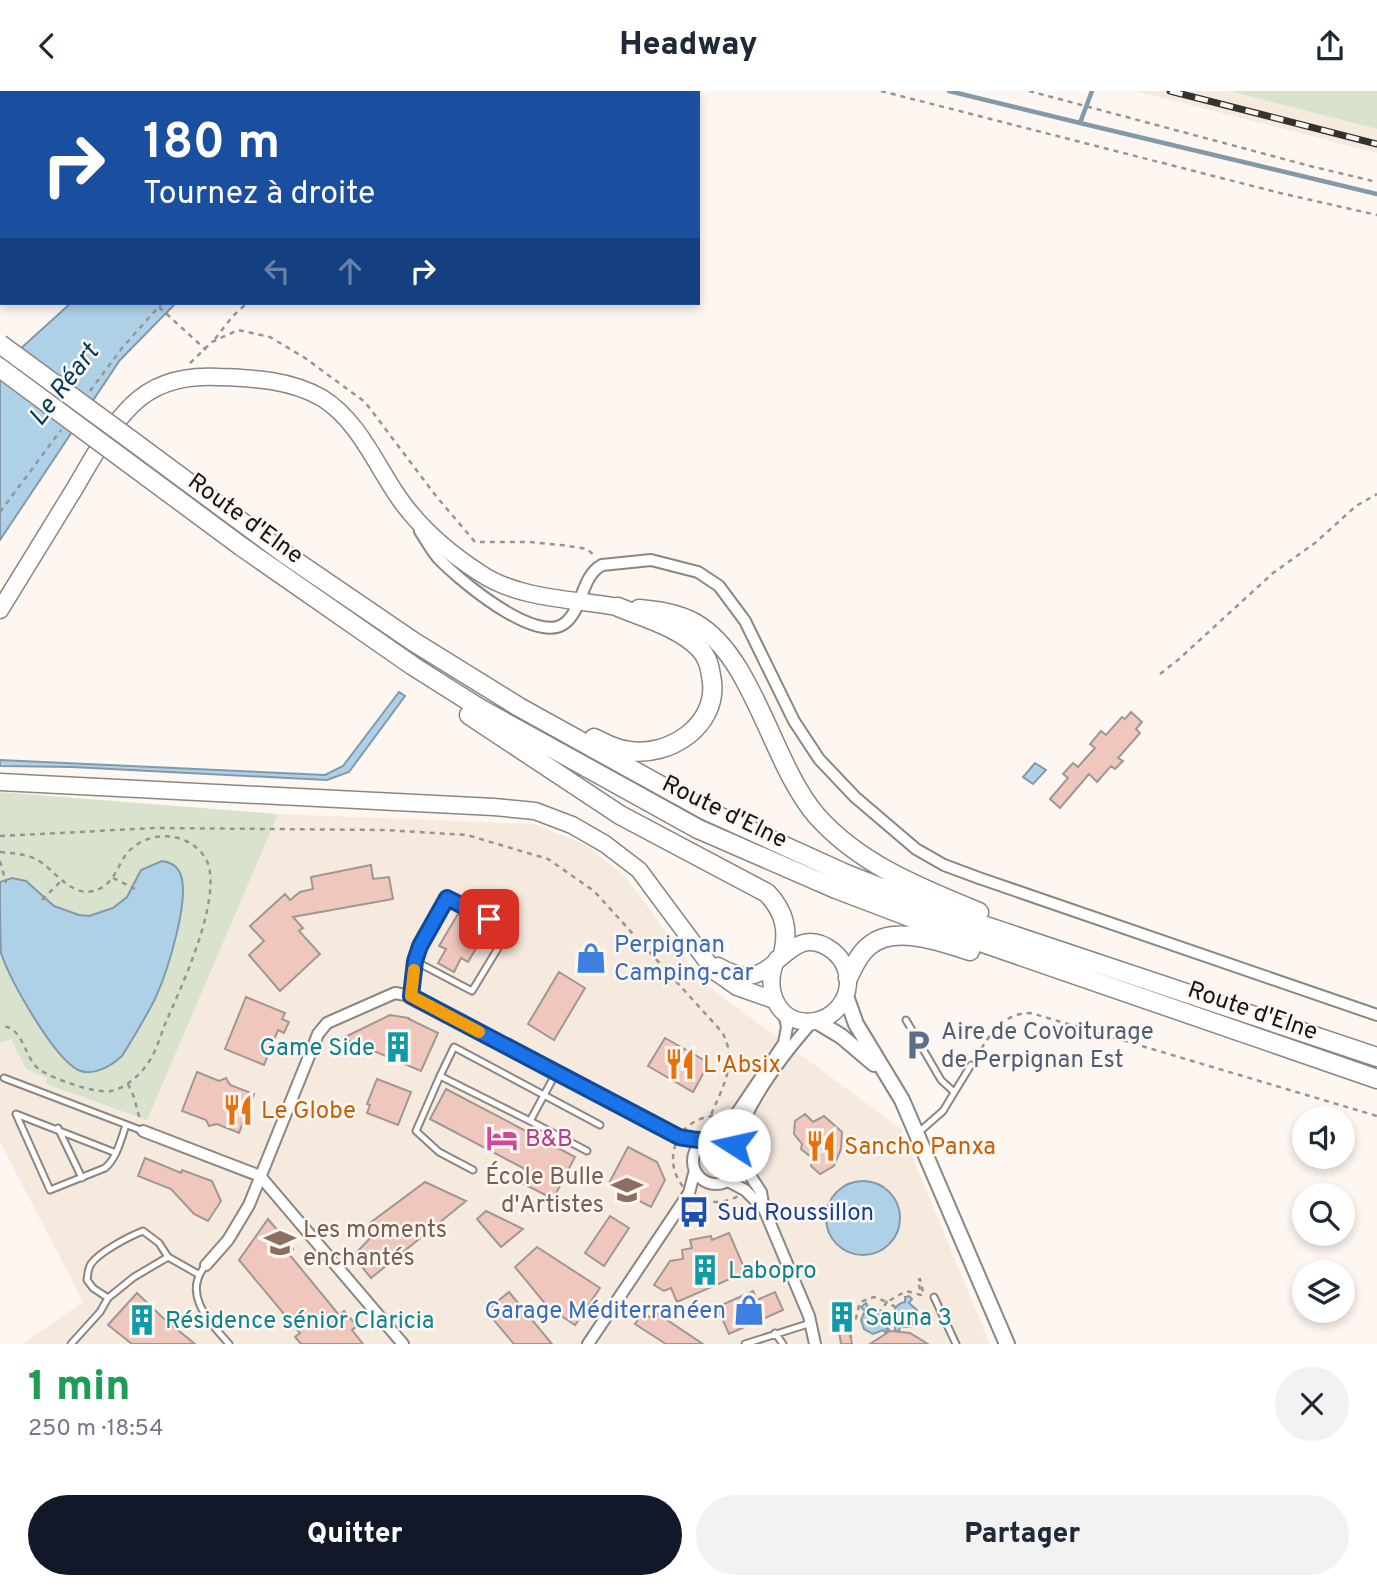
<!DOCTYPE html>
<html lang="fr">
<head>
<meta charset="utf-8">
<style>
  :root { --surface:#fff; --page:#f2f2f3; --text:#1f2937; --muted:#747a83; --accent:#111827 }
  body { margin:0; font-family:Overpass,sans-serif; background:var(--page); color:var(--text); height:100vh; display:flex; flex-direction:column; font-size:26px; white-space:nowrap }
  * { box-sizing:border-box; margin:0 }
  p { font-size:23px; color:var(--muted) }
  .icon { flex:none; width:38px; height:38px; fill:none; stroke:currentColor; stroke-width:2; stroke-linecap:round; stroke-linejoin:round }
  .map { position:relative; height:1253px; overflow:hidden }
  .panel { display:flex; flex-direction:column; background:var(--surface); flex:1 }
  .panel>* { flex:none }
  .guide { position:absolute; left:0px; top:0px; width:700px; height:214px; box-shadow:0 4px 10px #0003; background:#1a4fa0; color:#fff; overflow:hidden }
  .buttons { position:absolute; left:1292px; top:1015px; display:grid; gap:14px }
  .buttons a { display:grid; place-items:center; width:63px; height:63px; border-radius:50%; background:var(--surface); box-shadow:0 4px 10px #0003; font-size:35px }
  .pin { position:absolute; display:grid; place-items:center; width:60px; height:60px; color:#fff; margin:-30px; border-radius:14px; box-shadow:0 4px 10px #0006 }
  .me { position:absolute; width:77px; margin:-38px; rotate:280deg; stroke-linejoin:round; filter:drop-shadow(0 0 5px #0008) }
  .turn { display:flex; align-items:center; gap:24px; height:147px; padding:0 28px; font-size:32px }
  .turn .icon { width:91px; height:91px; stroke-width:2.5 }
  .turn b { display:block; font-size:49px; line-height:60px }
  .lanes { display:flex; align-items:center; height:66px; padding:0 28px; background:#0003; justify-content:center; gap:35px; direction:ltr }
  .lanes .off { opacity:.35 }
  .round { display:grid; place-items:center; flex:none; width:74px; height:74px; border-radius:37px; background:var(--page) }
  .headline { display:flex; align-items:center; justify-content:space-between; height:119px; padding:0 28px }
  h1 { font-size:42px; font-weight:800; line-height:52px; color:#1e9e55 }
  .primary-button { display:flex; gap:14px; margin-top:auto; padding:14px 28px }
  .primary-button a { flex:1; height:80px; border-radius:42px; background:var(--accent); color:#fff; font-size:28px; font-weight:800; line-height:80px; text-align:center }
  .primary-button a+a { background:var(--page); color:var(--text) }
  header { display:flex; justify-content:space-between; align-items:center; height:91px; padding:0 28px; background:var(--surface); font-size:32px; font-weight:800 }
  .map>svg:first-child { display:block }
  .built { fill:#f6eadf }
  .green { fill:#d8e2cc }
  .water { fill:#afd1e8; stroke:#8299a9; stroke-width:2 }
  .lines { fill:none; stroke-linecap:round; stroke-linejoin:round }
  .stream { stroke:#8299a9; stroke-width:4.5 }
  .building { fill:#f0c7bd; stroke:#a09795; stroke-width:2 }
  .service-casing { stroke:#8c8681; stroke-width:9 }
  .minor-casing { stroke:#8c8681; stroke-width:14 }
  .tertiary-casing { stroke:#8c8681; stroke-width:18 }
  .secondary-casing { stroke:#8c8681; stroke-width:19 }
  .trunk-casing { stroke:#8c8681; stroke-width:21 }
  .path { stroke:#999490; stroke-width:2.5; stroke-dasharray:5 5; stroke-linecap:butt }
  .service { stroke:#fff; stroke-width:5 }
  .minor { stroke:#fff; stroke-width:10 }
  .tertiary { stroke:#fff; stroke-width:14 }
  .secondary { stroke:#fff; stroke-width:16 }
  .trunk { stroke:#fff; stroke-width:18 }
  .rail-casing { stroke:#34322f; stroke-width:7 }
  .rail { stroke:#fef7f1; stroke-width:4.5; stroke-dasharray:13; stroke-linecap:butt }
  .trunk-bridge-casing { stroke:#8c8681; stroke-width:21; stroke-linecap:butt }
  .trunk-bridge { stroke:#fff; stroke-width:18 }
  .route-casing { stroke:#114b97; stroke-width:18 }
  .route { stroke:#1a73e8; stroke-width:12 }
  .slow { stroke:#f59e0b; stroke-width:12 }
  .labels { text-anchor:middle; stroke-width:5; stroke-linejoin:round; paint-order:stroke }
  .street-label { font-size:24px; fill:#191715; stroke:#fef7f1 }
  .shop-label { font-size:24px; fill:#366cbe; stroke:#fef7f1; text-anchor:start }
  .service-label { font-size:24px; fill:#4e5e75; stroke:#fef7f1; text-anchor:start }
  .culture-label { font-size:24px; fill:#0d838f; stroke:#fef7f1; text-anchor:start }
  .food-label { font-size:24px; fill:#c56008; stroke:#fef7f1; text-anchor:start }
  .hotel-label { font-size:24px; fill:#b23c85; stroke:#fef7f1; text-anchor:start }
  .education-label { font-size:24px; fill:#785e54; stroke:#fef7f1; text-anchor:end }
  .transit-label { font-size:24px; fill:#164399; stroke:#fef7f1; text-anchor:start }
  .water-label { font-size:26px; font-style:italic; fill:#003d5c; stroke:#fef7f1 }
</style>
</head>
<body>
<header><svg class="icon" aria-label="back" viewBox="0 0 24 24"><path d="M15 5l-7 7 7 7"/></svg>Headway<svg class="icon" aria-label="share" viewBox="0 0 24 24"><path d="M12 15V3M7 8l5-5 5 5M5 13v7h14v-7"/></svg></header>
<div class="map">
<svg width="1377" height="1253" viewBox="0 0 1377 1253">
  <rect width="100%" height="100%" fill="#fef7f1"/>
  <path class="built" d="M 1135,0 L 1229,0 L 1377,38 L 1377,62 Z
    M 0,712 L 534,733 L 586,754 L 626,786 L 703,891 L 901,1038 L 990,1253 L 22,1253 L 83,1211 L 0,1051 Z"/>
  <path class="green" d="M 1229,0 L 1377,0 L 1377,38 Z
    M 0,701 L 278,723 L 147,1029 L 46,993 L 47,987 L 26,978 L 11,948 L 0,952 Z"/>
  <path class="water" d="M 276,0 L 383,0 L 275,2 Z
    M 71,212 L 176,212 L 120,269 L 0,449 L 0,279 L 19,259 Z
    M 399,601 L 405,605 L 349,681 L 327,689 L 72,676 L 0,675 L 0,669 L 325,684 L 343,675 Z
    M 1035,672 L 1046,679 L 1033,693 L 1023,686 Z
    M 162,770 C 169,771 175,773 179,780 C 193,803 166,884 155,908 C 145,927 134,946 122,965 C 111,975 93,986 78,979 C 53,966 10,889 1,862 C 0,847 0,808 0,791 L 12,787 L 26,790 L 54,815 L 79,824 L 89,825 L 113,817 L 127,806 L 141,779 Z
    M826 1127a37 37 0 1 1 74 0a37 37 0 1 1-74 0Z
    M 909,1205 L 912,1208 L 909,1212 L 917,1219 L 917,1229 L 910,1236 L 900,1236 L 899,1240 L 895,1240 C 896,1228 888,1215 905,1211 L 905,1206 Z
    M 866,1212 L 869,1218 L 875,1217 L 885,1223 L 886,1235 L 890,1240 L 886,1242 L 883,1239 L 873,1243 L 864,1238 L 861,1229 L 865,1220 L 861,1216 Z"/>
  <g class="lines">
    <path class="stream" d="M 949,0 L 1080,32 L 1092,0
      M 1080,32 L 1377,103"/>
  </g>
  <path class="building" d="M 1131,621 L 1142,631 L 1136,638 L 1140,642 L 1118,667 L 1123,670 L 1115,678 L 1111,675 L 1097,691 L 1089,683 L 1060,717 L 1050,708 L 1068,687 L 1063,683 L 1073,672 L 1078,676 L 1085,668 L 1095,657 L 1090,653 L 1101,640 L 1106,644 L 1122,626 L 1125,628 Z
    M 371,774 L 373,788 L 389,786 L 393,808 L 293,826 L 303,837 L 299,840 L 320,863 L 280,900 L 249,864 L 264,850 L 250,835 L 285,803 L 290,809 L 300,801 L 313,798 L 311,786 Z
    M 458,823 L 468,828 L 470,825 L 480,831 L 479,834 L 487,839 L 468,871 L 461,867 L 454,881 L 438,872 L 446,858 L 439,855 Z
    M 559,881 L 585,897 L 554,949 L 528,933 Z
    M 246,906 L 285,922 L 282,928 L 289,931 L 284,942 L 278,939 L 264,974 L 225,958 Z
    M 390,924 L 409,927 L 409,928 L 438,942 L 421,980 L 343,947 Z
    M 665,947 L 709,972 L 693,1001 L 648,975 Z
    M 197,981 L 219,990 L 226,987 L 230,994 L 254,1003 L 239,1042 L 217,1033 L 209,1035 L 206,1029 L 182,1020 Z
    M 377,988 L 411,1001 L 398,1034 L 367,1022 L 370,1014 L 367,1013 Z
    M 446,998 L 575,1066 L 553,1108 L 520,1091 L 527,1079 L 430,1028 Z
    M 805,1023 L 813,1031 L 824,1025 L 842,1041 L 841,1058 L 834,1075 L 820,1083 L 811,1075 L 811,1066 L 801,1058 L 802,1053 L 794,1043 L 795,1030 Z
    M 628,1056 L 657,1071 L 665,1089 L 651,1116 L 608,1094 Z
    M 145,1067 L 181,1082 L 182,1079 L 212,1090 L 221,1110 L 208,1130 L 194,1123 L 171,1098 L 138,1085 Z
    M 425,1091 L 466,1110 L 371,1187 L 353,1165 L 377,1140 L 370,1132 Z
    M 486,1120 L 523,1138 L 501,1156 L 477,1128 Z
    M 610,1125 L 629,1137 L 604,1175 L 585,1162 Z
    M 268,1128 L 293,1158 L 288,1162 L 298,1174 L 339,1224 L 344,1220 L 357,1235 L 352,1239 L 363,1253 L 301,1253 L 295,1246 L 300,1242 L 239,1169 Z
    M 729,1142 L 746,1181 L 677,1211 L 671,1197 L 664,1200 L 654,1194 L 670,1170 L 683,1168 L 682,1159 L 692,1157 L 690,1149 L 711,1145 L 712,1149 Z
    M 537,1156 L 600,1197 L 575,1234 L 547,1215 L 515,1176 Z
    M 753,1200 L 757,1209 L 775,1201 L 783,1219 L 729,1243 L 717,1216 Z
    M 509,1201 L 552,1253 L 514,1253 L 486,1220 Z
    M 137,1202 L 162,1226 L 195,1253 L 132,1253 L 108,1234 Z
    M 846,1218 L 852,1253 L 841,1253 L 836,1220 Z
    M 643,1221 L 651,1227 L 655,1221 L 703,1253 L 666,1253 L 635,1233 Z
    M 890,1240 L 910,1242 L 928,1253 L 870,1253 Z"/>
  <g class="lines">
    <defs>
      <path id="service" d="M 411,905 L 415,870 L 420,855 L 447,806 L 509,839 L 472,900 L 415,870
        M 906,929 L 941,989 L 954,1001
        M 440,985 L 454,956 L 600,1034
        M 4,987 L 143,1040
        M 530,1030 L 587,1060
        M 58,1037 L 82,1087
        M 919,1041 L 943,1020 L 971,974
        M 116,1062 L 16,1023 L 50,1099 L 105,1077 C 117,1067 121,1048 126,1034
        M 473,1079 L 439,1061 L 416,1040 L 440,985 L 530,1030 L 556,982
        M 206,1174 C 181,1203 210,1231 229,1253
        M 934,1206 L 956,1253
        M 108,1207 L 93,1197 L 87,1189 C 88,1183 88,1177 91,1173 C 99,1161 130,1145 143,1140 L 159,1152 L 168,1166
        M 775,1242 L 783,1253
        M 71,1253 L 100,1221 L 108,1207 L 134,1186 L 168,1166 L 198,1183
        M 745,1253 L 811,1232"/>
      <path id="minor" d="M 420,440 C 426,449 431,459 438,467 C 458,488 537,555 565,532 C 583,518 581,485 602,474 L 651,469 L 698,481 L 719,495 L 745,530 L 794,630 L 819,668 L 855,706 L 916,758 L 944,774 L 979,787 L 1377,924
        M 143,1040 L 260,1085 L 403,1253
        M 717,1046 L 732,1029 L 784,952 L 787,936 L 784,922
        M693 1070a23 23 0 1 1 46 0a23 23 0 1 1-46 0Z
        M 735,1054 C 747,1011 783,964 813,930
        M 740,1069 L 761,1101 L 764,1118 L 809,1225 L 815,1253
        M 728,1090 L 745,1099 L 764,1118
        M 206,1174 L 228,1149 L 249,1114 L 318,943 L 327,932 L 395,902 L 411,905 L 679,1046 L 704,1049
        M 588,1253 L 689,1102 L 695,1079"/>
      <path id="tertiary" d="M 846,905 L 856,933 L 902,1009 L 1007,1253
        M 816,930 L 841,945 L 874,973"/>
      <path id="secondary" d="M 0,519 C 25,478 50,437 75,397 C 92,368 108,338 132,314 C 156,290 187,284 219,286 C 254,287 291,289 322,307 C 358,329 376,374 399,407 C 420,437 449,462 480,482 C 518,508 573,508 618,516
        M 0,691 L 494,716 L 535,720 L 572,734 L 605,753 L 639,779 L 714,880 L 737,896 L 774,909
        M 718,875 C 727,880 738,885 748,885 C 779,884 794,830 833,860 C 843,868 849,881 848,893 C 847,911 833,927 815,930 C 778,936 762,897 777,868"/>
      <path id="trunk" d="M 131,349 L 285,463 L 414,551 L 519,616 L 705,719 L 844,782 L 935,818 L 1377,966
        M 119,365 L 242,456 L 413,575 L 481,618 L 698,738 L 836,798 L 928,833 L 1377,988
        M 639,518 C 658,520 677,522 695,532 C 754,566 771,671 816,724 C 859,773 920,797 979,821
        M 469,624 L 620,724 L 767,802 C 784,820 789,838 783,863
        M 594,647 C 606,653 616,658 629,660 C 669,666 717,635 712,591 C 710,578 709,567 699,557 C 678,536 645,527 618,516
        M 848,887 C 854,875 859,863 869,855 C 894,833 942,851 970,860"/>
    </defs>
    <use href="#service" class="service-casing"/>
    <use href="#minor" class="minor-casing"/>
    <use href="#tertiary" class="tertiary-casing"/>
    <use href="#secondary" class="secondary-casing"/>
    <use href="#trunk" class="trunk-casing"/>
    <path class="path" d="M 881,0 L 1280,102 L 1377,124
      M 1029,0 L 1310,75 L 1377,91
      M 366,2 L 368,0
      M 484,2 L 487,0
      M 159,216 L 206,259
      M 215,248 L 232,226 L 247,212
      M 190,272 L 212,251 L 238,239 L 270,246 L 305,267 L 365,311 L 436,405 L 475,451 L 530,451 L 561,454 L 587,458 L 596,466
      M 90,300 L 122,257 L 162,212
      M 0,421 L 61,339
      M 1160,583 L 1179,568 L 1273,482 L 1315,452 L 1356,415 L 1377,403
      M 0,745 L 156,737 L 385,739 L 467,744 L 548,768 L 594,800 L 722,941 C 739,971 722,997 710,1026
      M 0,761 C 13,762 24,763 36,768 C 56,779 72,810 99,798 C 113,792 117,777 125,765 C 138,746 166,740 186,750 C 199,756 209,768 210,782 C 215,823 182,895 165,933 C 160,946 156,961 148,972 C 140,984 126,997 111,1000 C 95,1003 54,988 40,979 C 23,967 25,935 0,935
      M 0,770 L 6,792
      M 113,787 L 135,798
      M 42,809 L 61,790
      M 976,966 C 990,944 1002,922 1031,922 L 1377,1025
      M 128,993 L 134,1006 L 140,1029
      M673 1068a43 43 0 1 1 86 0a43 43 0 1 1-86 0Z
      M 918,1189 L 920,1188 L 924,1205
      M 888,1241 L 879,1222 L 887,1211 L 900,1219 L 897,1240
      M 851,1247 L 850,1237 L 856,1227 L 860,1211 L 874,1206 L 887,1211 L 906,1200 L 921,1204 L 918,1189"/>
    <use href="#service" class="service"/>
    <use href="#minor" class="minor"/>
    <use href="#tertiary" class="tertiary"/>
    <use href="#secondary" class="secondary"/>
    <use href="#trunk" class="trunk"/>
    <defs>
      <path id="rail" d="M 1170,0 L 1377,53"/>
    </defs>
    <use href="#rail" class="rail-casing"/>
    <use href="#rail" class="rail"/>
    <defs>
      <path id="trunk-bridge" d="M 0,253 L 131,349
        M 0,277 L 119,365"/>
    </defs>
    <use href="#trunk-bridge" class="trunk-bridge-casing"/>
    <use href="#trunk-bridge" class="trunk-bridge"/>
  </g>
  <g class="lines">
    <defs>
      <path id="route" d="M 489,828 L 447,807 L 420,855 L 415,870 L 411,905 L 679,1046 C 686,1047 695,1049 702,1049 C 716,1048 723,1044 734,1054"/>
    </defs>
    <use href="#route" class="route-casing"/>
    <use href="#route" class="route"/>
    <path class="slow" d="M 414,879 L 411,905 L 479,941"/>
  </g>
  <defs>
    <symbol id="shop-bare" viewBox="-9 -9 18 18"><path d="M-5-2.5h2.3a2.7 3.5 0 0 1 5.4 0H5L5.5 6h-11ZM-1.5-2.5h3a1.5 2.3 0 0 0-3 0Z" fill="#3f7fe0" stroke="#fef7f1" stroke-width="2.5" paint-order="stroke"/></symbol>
    <symbol id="parking-bare" viewBox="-9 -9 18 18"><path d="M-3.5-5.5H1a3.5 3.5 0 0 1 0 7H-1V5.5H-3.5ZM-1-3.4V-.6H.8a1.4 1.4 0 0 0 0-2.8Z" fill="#5c6f8a" stroke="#fef7f1" stroke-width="2.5" paint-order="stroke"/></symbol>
    <symbol id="building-bare" viewBox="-9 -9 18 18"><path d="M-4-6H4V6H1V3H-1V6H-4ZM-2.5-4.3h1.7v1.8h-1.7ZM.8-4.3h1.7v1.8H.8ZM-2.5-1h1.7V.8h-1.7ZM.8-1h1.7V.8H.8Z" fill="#0f9aa8" stroke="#fef7f1" stroke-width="2.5" paint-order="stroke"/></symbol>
    <symbol id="restaurant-bare" viewBox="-9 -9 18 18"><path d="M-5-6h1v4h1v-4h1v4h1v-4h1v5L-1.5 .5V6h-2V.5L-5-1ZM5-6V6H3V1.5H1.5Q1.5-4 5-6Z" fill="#e8710a" stroke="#fef7f1" stroke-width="2.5" paint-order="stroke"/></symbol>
    <symbol id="hotel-bare" viewBox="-9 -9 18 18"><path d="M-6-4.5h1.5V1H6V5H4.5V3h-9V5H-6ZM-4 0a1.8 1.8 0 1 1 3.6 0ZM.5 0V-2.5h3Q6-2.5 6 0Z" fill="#d1479c" stroke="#fef7f1" stroke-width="2.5" paint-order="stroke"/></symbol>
    <symbol id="school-bare" viewBox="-9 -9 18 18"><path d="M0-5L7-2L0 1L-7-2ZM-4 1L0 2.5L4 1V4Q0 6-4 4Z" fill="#8d6e63" stroke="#fef7f1" stroke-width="2.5" paint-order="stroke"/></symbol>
    <symbol id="bus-bare" viewBox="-9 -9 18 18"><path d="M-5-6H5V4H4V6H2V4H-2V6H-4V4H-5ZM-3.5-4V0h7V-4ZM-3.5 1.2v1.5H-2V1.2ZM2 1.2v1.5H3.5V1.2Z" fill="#1a4fb4" stroke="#fef7f1" stroke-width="2.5" paint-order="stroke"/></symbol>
  </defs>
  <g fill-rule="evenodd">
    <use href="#shop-bare" x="569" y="845" width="44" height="44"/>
    <use href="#parking-bare" x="896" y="932" width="44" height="44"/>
    <use href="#building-bare" x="376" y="934" width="44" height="44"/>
    <use href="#restaurant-bare" x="658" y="951" width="44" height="44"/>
    <use href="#restaurant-bare" x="216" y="997" width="44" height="44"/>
    <use href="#hotel-bare" x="480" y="1025" width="44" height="44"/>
    <use href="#restaurant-bare" x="799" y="1033" width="44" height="44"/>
    <use href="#school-bare" x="605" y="1077" width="44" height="44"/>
    <use href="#bus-bare" x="672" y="1099" width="44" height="44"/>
    <use href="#school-bare" x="258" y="1130" width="44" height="44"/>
    <use href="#building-bare" x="683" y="1157" width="44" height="44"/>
    <use href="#shop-bare" x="727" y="1197" width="44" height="44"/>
    <use href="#building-bare" x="820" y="1204" width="44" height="44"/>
    <use href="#building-bare" x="120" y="1207" width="44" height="44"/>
  </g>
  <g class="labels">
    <g class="street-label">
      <text transform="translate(246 427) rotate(36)" y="8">Route d'Elne</text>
      <text transform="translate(725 720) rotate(26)" y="8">Route d'Elne</text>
      <text transform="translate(1253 919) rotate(19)" y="8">Route d'Elne</text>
    </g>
    <g class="shop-label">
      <text x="614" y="861">Perpignan<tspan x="614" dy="28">Camping-car</tspan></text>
      <text x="726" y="1227" text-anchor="end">Garage Méditerranéen</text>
    </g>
    <g class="service-label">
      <text x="941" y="948">Aire de Covoiturage<tspan x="941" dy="28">de Perpignan Est</tspan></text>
    </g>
    <g class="culture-label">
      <text x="375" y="964" text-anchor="end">Game Side</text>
      <text x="728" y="1187">Labopro</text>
      <text x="865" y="1234">Sauna 3</text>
      <text x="165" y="1237">Résidence sénior Claricia</text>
    </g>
    <g class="food-label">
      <text x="703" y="981">L'Absix</text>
      <text x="261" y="1027">Le Globe</text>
      <text x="844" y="1063">Sancho Panxa</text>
    </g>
    <g class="hotel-label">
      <text x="525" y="1055">B&amp;B</text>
    </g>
    <g class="education-label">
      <text x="604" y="1093">École Bulle<tspan x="604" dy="28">d'Artistes</tspan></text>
      <text x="303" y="1146" text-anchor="start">Les moments<tspan x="303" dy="28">enchantés</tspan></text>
    </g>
    <g class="transit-label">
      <text x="717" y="1129">Sud Roussillon</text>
    </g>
    <g class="water-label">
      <text transform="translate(63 293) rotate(-52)" y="9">Le Réart</text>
    </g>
  </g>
</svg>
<div class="buttons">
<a><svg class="icon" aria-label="sound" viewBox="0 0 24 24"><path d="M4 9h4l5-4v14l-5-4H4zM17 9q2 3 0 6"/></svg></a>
<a><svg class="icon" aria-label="search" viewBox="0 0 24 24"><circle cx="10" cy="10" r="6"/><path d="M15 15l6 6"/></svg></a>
<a><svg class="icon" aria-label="layers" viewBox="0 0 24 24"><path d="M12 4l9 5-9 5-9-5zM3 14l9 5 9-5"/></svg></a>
</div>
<div class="pin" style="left:489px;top:828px;background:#d93025"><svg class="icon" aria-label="arrive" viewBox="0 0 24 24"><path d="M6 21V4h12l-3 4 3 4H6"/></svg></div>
<svg class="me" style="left:734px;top:1054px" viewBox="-20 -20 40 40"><circle r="19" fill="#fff"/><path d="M0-13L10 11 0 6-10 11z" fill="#1a73e8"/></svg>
<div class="guide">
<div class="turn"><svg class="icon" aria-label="right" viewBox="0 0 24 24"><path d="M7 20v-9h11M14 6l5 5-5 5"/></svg><div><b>180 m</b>Tournez à droite</div></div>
<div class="lanes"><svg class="icon off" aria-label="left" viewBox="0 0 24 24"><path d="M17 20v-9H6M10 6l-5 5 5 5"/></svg><svg class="icon off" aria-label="ahead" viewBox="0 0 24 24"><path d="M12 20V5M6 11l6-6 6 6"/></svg><svg class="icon" aria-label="right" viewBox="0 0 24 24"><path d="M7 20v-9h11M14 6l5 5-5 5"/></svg></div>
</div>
</div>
<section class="panel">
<div class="headline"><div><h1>1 min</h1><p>250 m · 18:54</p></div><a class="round"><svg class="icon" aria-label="close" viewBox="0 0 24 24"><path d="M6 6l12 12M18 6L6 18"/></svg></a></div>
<div class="primary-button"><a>Quitter</a><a>Partager</a></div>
</section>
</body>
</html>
